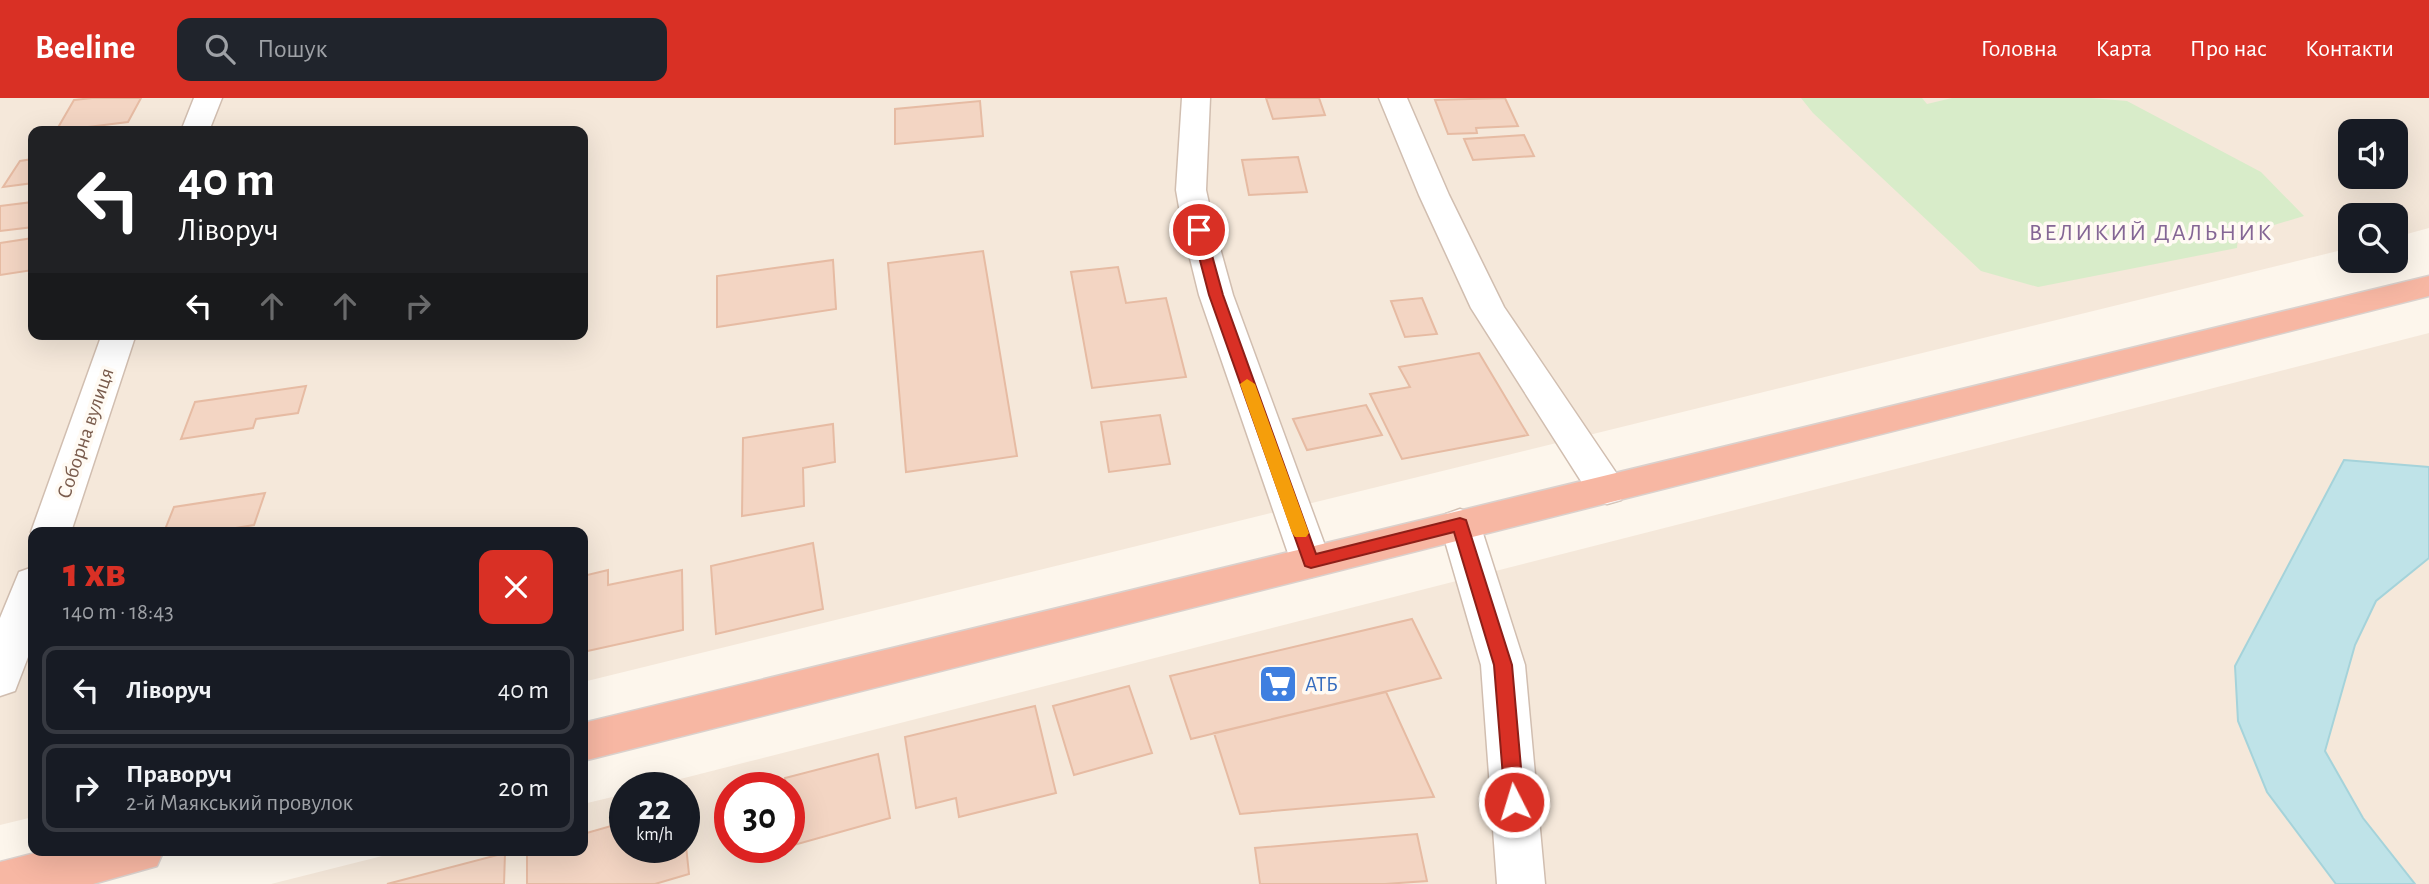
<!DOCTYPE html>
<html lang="uk">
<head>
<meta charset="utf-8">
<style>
  :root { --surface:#171b24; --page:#20242c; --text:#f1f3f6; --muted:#9ea1a6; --line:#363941; --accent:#d93025 }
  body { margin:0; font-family:"Alegreya Sans",sans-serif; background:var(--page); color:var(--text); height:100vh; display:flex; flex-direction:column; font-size:26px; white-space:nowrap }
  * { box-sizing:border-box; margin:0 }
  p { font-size:23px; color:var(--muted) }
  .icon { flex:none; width:38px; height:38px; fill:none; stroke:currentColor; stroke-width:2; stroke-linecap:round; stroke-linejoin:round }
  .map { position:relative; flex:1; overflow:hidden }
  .details { position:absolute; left:28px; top:429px; width:560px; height:329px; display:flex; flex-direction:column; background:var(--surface); border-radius:14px; box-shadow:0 7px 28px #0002 }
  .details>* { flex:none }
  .top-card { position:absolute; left:28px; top:28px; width:560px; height:214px; border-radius:14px; box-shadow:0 7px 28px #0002; background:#202124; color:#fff; overflow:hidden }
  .fabs { position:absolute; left:2338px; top:21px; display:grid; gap:14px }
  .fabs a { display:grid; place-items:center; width:70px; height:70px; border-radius:14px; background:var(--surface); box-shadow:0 7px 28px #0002; font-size:35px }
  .speed { position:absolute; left:609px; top:674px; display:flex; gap:14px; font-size:35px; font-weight:700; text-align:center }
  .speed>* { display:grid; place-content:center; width:91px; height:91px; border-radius:50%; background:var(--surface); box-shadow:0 7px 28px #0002; line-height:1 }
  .speed small { font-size:18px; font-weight:400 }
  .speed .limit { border:10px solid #d22; background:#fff; color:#111 }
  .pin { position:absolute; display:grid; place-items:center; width:60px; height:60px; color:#fff; margin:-30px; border:4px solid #fff; border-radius:50%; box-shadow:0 2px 7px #0007 }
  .me { position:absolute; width:77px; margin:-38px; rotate:355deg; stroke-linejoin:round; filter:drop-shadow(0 0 5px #0008) }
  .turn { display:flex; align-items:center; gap:24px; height:147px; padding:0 35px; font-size:32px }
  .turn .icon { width:91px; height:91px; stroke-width:2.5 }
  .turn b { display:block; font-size:49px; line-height:60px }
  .lanes { display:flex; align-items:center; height:66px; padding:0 35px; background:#0003; justify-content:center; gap:35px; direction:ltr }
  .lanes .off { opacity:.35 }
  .round { display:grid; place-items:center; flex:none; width:74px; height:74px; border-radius:14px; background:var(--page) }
  .headline { display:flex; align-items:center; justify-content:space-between; height:119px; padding:0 35px }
  h1 { font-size:42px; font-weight:800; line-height:52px; color:var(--accent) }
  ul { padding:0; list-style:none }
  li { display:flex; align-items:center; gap:21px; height:88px; margin:0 14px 10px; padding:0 21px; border:4px solid var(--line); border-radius:14px }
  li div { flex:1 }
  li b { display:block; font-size:26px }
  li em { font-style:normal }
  header { display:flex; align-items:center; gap:42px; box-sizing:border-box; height:98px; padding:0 35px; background:var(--accent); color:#fff }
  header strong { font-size:33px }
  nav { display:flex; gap:38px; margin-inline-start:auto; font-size:24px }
  .search { width:490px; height:63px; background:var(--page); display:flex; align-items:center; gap:18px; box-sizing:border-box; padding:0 24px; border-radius:14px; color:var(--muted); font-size:26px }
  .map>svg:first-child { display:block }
  .residential { fill:#f5e8da; fill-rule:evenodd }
  .green { fill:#d8ecc9 }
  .water { fill:#bfe3e8; stroke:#a5d3da; stroke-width:2 }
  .building { fill:#f3d5c3; stroke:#e6bba3; stroke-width:2 }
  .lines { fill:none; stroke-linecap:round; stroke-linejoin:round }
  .minor-casing { stroke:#d1beb0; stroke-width:3 }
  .highway-casing { stroke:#dad1cd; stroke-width:3 }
  .minor { fill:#fff; fill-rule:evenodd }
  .highway { fill:#f7b7a3; fill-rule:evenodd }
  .route { fill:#d93025; stroke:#8d1f18; stroke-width:2 }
  .slow { fill:#f59e0b }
  .labels { text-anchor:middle; stroke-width:7; stroke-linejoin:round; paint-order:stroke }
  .street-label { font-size:21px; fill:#7a5c4d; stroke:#fffaf3 }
  .shop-label { font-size:21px; fill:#366cbe; stroke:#fffaf3; text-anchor:start }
  .quarter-label { font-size:24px; letter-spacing:2px; fill:#846695; stroke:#fffaf3 }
</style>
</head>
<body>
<header>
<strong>Beeline</strong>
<div class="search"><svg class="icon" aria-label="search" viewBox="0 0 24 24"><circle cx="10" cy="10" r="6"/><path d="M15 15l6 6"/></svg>Пошук</div>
<nav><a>Головна</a><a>Карта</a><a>Про нас</a><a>Контакти</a></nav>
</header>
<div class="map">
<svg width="2429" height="786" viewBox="0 0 2429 786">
  <rect width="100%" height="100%" fill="#fdf6ec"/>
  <path class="residential" d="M 0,0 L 2429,0 L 2429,130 L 2396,139 L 2396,117 L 2350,117 L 2350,150 L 583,584 L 583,434 L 33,434 L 33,719 L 0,727 ZM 33,33 L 583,33 L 583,236 L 33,236 ZM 2350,33 L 2396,33 L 2396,79 L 2350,79 Z
    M 2429,235 L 2429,786 L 271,786 L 402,753 L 583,752 L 583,706 L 625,696 L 625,749 L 684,749 L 684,690 L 649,689 ZM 730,690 L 789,690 L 789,749 L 730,749 Z"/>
  <path class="green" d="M 1801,0 L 1922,0 L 1927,6 L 1952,0 L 2091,0 L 2127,3 L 2261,74 L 2304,118 L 2238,138 L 2237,150 L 2038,189 L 1981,173 L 1813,15 Z"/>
  <path class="water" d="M 2344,362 L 2429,369 L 2429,460 L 2376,503 L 2355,547 L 2325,653 L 2363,720 L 2415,786 L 2336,786 L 2267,694 L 2238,623 L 2235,568 Z"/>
  <path class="building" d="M 92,0 L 141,0 L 128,24 L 56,33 L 74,2 Z
    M 1266,0 L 1319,0 L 1325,17 L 1273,21 Z
    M 1505,0 L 1518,28 L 1476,30 L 1477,35 L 1448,36 L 1435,2 Z
    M 980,3 L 983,38 L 895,46 L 895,11 Z
    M 1524,37 L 1534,58 L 1473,62 L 1464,41 Z
    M 1298,59 L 1307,94 L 1249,97 L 1242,62 Z
    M 33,61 L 33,85 L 3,89 L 20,63 Z
    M 33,104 L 33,129 L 0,133 L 0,108 Z
    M 33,140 L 33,172 L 0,177 L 0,145 Z
    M 983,153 L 1017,358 L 906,374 L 888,165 Z
    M 833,162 L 836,211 L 717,229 L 717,178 Z
    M 1118,169 L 1126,205 L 1166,200 L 1186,279 L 1092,290 L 1071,174 Z
    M 1422,200 L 1437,236 L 1405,239 L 1391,203 Z
    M 1479,255 L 1528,337 L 1402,361 L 1370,296 L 1410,289 L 1399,269 Z
    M 306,288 L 298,315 L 256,321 L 253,330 L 181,341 L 195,304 Z
    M 1366,307 L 1382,337 L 1307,352 L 1293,321 Z
    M 1160,317 L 1170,366 L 1109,374 L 1101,324 Z
    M 833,326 L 835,364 L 803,370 L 804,408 L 742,418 L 743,340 Z
    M 265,395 L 254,427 L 211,434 L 164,434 L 174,409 Z
    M 813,445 L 823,511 L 716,536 L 711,468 Z
    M 608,472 L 608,487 L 682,472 L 683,532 L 583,554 L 583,478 Z
    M 1412,521 L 1441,580 L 1191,641 L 1170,578 Z
    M 1129,588 L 1152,655 L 1074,677 L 1053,608 Z
    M 1386,594 L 1434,699 L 1240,716 L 1214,635 Z
    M 1035,608 L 1056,695 L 959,719 L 956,700 L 916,710 L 905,639 Z
    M 878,656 L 890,720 L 794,747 L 789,690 L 786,690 L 785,680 Z
    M 625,724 L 625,749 L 684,749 L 684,729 L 689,776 L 655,786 L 527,786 L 527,752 L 583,752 L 583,736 Z
    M 1417,736 L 1427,783 L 1385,786 L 1260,786 L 1255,750 Z
    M 505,755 L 504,786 L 387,786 Z"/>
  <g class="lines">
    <defs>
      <path id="minor" d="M 194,0 L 222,0 L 209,33 L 181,33 Z
        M 1182,0 L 1210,0 L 1206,92 L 1215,132 L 1233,197 L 1331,464 L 1325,475 L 1311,479 L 1297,475 L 1291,464 L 1199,197 L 1183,132 L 1176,92 Z
        M 1379,0 L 1407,0 L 1449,97 L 1504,209 L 1621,382 L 1626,392 L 1621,402 L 1607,406 L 1593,402 L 1471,210 L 1419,97 Z
        M 102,236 L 136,236 L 71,434 L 33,434 L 33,438 L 31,434 Z
        M 1460,411 L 1474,416 L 1480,426 L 1525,567 L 1545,786 L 1497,786 L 1481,567 L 1440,426 L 1446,416 Z
        M 33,469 L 33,546 L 15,593 L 0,598 L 0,520 L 19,474 Z"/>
      <path id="highway" d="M 2429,178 L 2429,198 L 583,663 L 583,625 Z
        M 47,752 L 164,752 L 157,768 L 93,786 L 0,786 L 0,764 Z"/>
    </defs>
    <use href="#minor" class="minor-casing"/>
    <use href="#highway" class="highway-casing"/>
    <use href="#minor" class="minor"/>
    <use href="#highway" class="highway"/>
  </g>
  <path class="route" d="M 1199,128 L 1205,132 L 1223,197 L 1316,456 L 1460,420 L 1466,422 L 1512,567 L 1524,704 L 1521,710 L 1514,712 L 1508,710 L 1505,704 L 1494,567 L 1454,434 L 1311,470 L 1305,468 L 1209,197 L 1192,132 Z"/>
  <path class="slow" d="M 1247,281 L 1255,286 L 1309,435 L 1306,439 L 1295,439 L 1292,435 L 1240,286 Z"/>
  <defs>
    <symbol id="supermarket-square" viewBox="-11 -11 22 22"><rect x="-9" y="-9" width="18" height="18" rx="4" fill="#3f7fe0" stroke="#fffaf3"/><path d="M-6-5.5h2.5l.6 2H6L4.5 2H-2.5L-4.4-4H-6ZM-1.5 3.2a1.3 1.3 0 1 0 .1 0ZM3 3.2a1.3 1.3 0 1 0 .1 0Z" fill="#fff"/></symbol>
  </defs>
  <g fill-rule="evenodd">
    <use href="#supermarket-square" x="1256" y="564" width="44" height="44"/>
  </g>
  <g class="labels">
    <g class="street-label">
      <text transform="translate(85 335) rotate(-71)" y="7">Соборна вулиця</text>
    </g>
    <g class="shop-label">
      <text x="1305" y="593">АТБ</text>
    </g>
    <g class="quarter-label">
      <text x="2151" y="142">ВЕЛИКИЙ ДАЛЬНИК</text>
    </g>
  </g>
</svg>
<div class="fabs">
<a><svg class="icon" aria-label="sound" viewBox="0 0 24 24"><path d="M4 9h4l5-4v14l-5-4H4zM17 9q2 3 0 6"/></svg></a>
<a><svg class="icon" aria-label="search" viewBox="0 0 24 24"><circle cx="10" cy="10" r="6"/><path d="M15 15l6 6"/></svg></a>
</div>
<div class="speed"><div>22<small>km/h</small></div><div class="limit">30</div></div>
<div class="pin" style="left:1199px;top:132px;background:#d93025"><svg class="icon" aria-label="arrive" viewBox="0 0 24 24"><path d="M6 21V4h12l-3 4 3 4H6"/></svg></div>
<svg class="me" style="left:1514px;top:704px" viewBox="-20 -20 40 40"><circle r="17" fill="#d93025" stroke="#fff" stroke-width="3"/><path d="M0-11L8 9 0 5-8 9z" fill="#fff"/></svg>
<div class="top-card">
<div class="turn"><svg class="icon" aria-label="left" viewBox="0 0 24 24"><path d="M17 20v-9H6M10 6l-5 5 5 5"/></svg><div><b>40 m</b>Ліворуч</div></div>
<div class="lanes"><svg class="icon" aria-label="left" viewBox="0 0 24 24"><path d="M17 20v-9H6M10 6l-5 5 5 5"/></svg><svg class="icon off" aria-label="ahead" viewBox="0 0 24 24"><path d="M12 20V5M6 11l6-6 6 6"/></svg><svg class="icon off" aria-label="ahead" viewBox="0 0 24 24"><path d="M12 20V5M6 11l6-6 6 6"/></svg><svg class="icon off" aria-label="right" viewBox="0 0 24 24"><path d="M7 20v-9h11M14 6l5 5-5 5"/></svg></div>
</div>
<section class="details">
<div class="headline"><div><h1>1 хв</h1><p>140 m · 18:43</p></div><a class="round" style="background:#d93025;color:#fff"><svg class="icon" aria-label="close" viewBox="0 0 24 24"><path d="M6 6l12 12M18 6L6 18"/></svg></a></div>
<ul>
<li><svg class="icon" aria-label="left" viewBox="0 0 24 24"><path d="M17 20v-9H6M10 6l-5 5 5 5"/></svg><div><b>Ліворуч</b></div><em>40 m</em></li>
<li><svg class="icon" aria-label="right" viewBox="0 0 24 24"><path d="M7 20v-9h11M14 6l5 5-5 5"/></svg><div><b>Праворуч</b><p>2-й Маякський провулок</p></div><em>20 m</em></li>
</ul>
</section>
</div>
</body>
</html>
